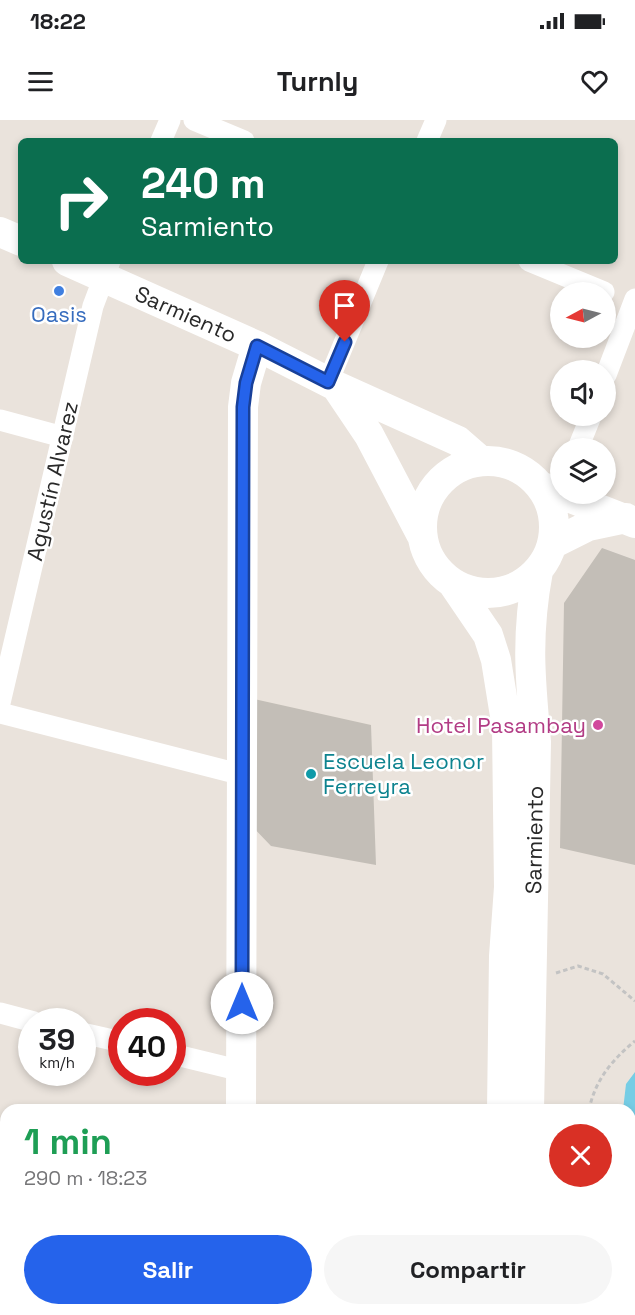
<!DOCTYPE html>
<html lang="es">
<head>
<meta charset="utf-8">
<style>
  :root { --surface:#fff; --page:#f6f6f6; --text:#202124; --muted:#757577; --accent:#2563eb }
  body { margin:0; font-family:"Space Grotesk",sans-serif; background:var(--page); color:var(--text); height:100vh; display:flex; flex-direction:column; font-size:22px; white-space:nowrap }
  * { box-sizing:border-box; margin:0 }
  p { font-size:20px; color:var(--muted) }
  .icon { flex:none; width:33px; height:33px; fill:none; stroke:currentColor; stroke-width:2; stroke-linecap:round; stroke-linejoin:round }
  .map { position:relative; flex:1; overflow:hidden }
  .details { position:absolute; left:0px; top:984px; width:636px; height:212px; display:flex; flex-direction:column; background:var(--surface); border-radius:18px 18px 0 0; box-shadow:0 3px 9px #0003 }
  .details>* { flex:none }
  .top-card { position:absolute; left:18px; top:18px; width:600px; height:126px; border-radius:9px; box-shadow:0 3px 9px #0003; background:#0b6e4f; color:#fff; overflow:hidden }
  .needle { width:39px; rotate:263deg }
  .fabs { position:absolute; left:550px; top:162px; display:grid; gap:12px }
  .fabs a { display:grid; place-items:center; width:66px; height:66px; border-radius:50%; background:var(--surface); box-shadow:0 3px 9px #0003; font-size:30px }
  .speed { position:absolute; left:18px; top:888px; display:flex; gap:12px; font-size:30px; font-weight:700; text-align:center }
  .speed>* { display:grid; place-content:center; width:78px; height:78px; border-radius:50%; background:var(--surface); box-shadow:0 3px 9px #0003; line-height:1 }
  .speed small { font-size:15px; font-weight:400 }
  .speed .limit { border:9px solid #d22; background:#fff; color:#111 }
  .pin { position:absolute; display:grid; place-items:center; width:51px; height:51px; color:#fff; margin:-62px -26px; border-radius:50% 50% 50% 0; rotate:-45deg; box-shadow:0 0 6px #0007 }
  .pin .icon { rotate:45deg }
  .me { position:absolute; width:66px; margin:-33px; rotate:0deg; stroke-linejoin:round; filter:drop-shadow(0 0 4px #0008) }
  .turn { display:flex; align-items:center; gap:21px; height:126px; padding:0 24px; font-size:27px }
  .turn .icon { width:78px; height:78px; stroke-width:2.5 }
  .turn b { display:block; font-size:42px; line-height:51px }
  .round { display:grid; place-items:center; flex:none; width:63px; height:63px; border-radius:32px; background:var(--page) }
  .head { display:flex; align-items:center; justify-content:space-between; height:102px; padding:0 24px }
  h1 { font-size:36px; font-weight:600; line-height:45px; color:#1e9e55 }
  .action { display:flex; gap:12px; margin-top:auto; padding:12px 24px }
  .action a { flex:1; height:69px; border-radius:36px; background:var(--accent); color:#fff; font-size:24px; font-weight:600; line-height:69px; text-align:center }
  .action a+a { background:var(--page); color:var(--text) }
  .status { display:flex; justify-content:space-between; align-items:center; height:42px; padding:0 30px; background:var(--surface); direction:ltr }
  .status svg { height:16px; fill:currentColor }
  header { display:flex; justify-content:space-between; align-items:center; height:78px; padding:0 24px; background:var(--surface); font-size:27px; font-weight:600 }
  .map>svg:first-child { display:block }
  .pitch { fill:#c7e499 }
  .water { fill:#76cde5 }
  .building { fill:#c3beb7 }
  .lines { fill:none; stroke-linecap:round; stroke-linejoin:round }
  .path { stroke:#c3c3c3; stroke-width:3; stroke-dasharray:4.5 3; stroke-linecap:butt }
  .street { stroke:#fff; stroke-width:21 }
  .secondary { stroke:#fff; stroke-width:30 }
  .route-casing { stroke:#184099; stroke-width:15 }
  .route { stroke:#2563eb; stroke-width:10 }
  .shop-dot { fill:#3f7fe0; stroke:#fff; stroke-width:2 }
  .hotel-dot { fill:#d1479c; stroke:#fff; stroke-width:2 }
  .culture-dot { fill:#0f9aa8; stroke:#fff; stroke-width:2 }
  .labels { text-anchor:middle; stroke-width:5; stroke-linejoin:round; paint-order:stroke }
  .shop-label { font-size:22px; fill:#366cbe; stroke:#fff }
  .street-label { font-size:22px; fill:#292929; stroke:#fff }
  .hotel-label { font-size:22px; fill:#b23c85; stroke:#fff; text-anchor:end }
  .culture-label { font-size:22px; fill:#0d838f; stroke:#fff; text-anchor:start }
</style>
</head>
<body>
<div class="status"><b>18:22</b><svg viewBox="0 0 49 12"><path d="M0 12V9h3v3zM5 12V6h3v6zM10 12V3h3v9zM15 12V0h3v12zM26 1h20v11H26zM47 4h2v5h-2z"/></svg></div>
<header><svg class="icon" aria-label="menu" viewBox="0 0 24 24"><path d="M4 6h16M4 12h16M4 18h16"/></svg>Turnly<svg class="icon" aria-label="heart" viewBox="0 0 24 24"><path d="M12 20l-8-8c-3-5 5-10 8-4 3-6 11-1 8 4z"/></svg></header>
<div class="map">
<svg width="635" height="1195" viewBox="0 0 635 1195">
  <rect width="100%" height="100%" fill="#eae3dc"/>
  <path class="pitch" d="M 276,1190 L 513,1190 L 514,1195 L 280,1195 Z"/>
  <path class="water" d="M 635,952 L 635,1158 L 630,1143 L 630,990 L 623,990 L 626,964 Z"/>
  <path class="building" d="M 602,428 L 635,440 L 635,745 L 560,728 L 564,483 Z
    M 250,578 L 371,605 L 376,745 L 271,726 L 249,703 Z"/>
  <g class="lines">
    <path class="path" d="M 556,853 L 578,846 L 603,854 L 635,881
      M 589,990 C 595,960 612,940 635,921
      M 624,1190 L 627,1195"/>
    <path class="street" d="M 194,0 L 244,21
      M 161,21 L 170,0
      M 427,21 L 436,0
      M 529,141 L 604,172
      M 606,255 L 635,179
      M 328,262 L 378,141
      M 0,300 L 63,317
      M 578,328 L 591,296
      M 0,583 L 93,186 L 110,141
      M 0,593 L 243,655
      M 0,893 L 34,902
      M 82,913 L 122,922
      M 172,934 L 242,951
      M 0,1135 L 6,1138
      M 140,1190 L 154,1195
      M 63,1195 L 64,1190"/>
    <path class="secondary" d="M 0,112 L 21,121
      M 67,141 L 257,226 L 336,266 L 458,321 L 481,341
      M 336,266 L 369,315 L 421,414
      M422 407a66 66 0 1 1 132 0a66 66 0 1 1-132 0Z
      M 540,366 L 635,403
      M 552,424 L 588,406 L 626,398
      M 454,465 L 488,515 L 496,540 L 507,608 L 509,767 L 504,836 L 502,990
      M 241,990 L 243,287 L 246,263 L 257,226
      M 529,990 L 536,622 C 530,558 526,515 538,451
      M 528,1190 L 530,1195
      M 558,1190 L 560,1195
      M 236,1195 L 236,1190"/>
  </g>
  <g class="lines">
    <defs>
      <path id="route" d="M 242,883 L 243,287 L 246,263 L 257,226 L 328,262 L 345,222"/>
    </defs>
    <use href="#route" class="route-casing"/>
    <use href="#route" class="route"/>
  </g>
  <circle class="shop-dot" cx="59" cy="171" r="6"/>
  <circle class="hotel-dot" cx="598" cy="605" r="6"/>
  <circle class="culture-dot" cx="311" cy="654" r="6"/>
  <g class="labels">
    <g class="shop-label">
      <text x="59" y="202">Oasis</text>
    </g>
    <g class="street-label">
      <text transform="translate(186 194) rotate(24)" y="8">Sarmiento</text>
      <text transform="translate(52 361) rotate(-77)" y="8">Agustín Alvarez</text>
      <text transform="translate(534 720) rotate(-89)" y="8">Sarmiento</text>
    </g>
    <g class="hotel-label">
      <text x="586" y="613">Hotel Pasambay</text>
    </g>
    <g class="culture-label">
      <text x="323" y="649">Escuela Leonor<tspan x="323" dy="25">Ferreyra</tspan></text>
    </g>
  </g>
</svg>
<div class="fabs">
<a><svg class="needle" viewBox="-14 -14 28 28"><path d="M0-13l5 13h-10z" fill="#e53935"/><path d="M0 13l5-13h-10z" fill="#757577"/></svg></a>
<a><svg class="icon" aria-label="sound" viewBox="0 0 24 24"><path d="M4 9h4l5-4v14l-5-4H4zM17 9q2 3 0 6"/></svg></a>
<a><svg class="icon" aria-label="layers" viewBox="0 0 24 24"><path d="M12 4l9 5-9 5-9-5zM3 14l9 5 9-5"/></svg></a>
</div>
<div class="speed"><div>39<small>km/h</small></div><div class="limit">40</div></div>
<div class="pin" style="left:345px;top:222px;background:#d93025"><svg class="icon" aria-label="arrive" viewBox="0 0 24 24"><path d="M6 21V4h12l-3 4 3 4H6"/></svg></div>
<svg class="me" style="left:242px;top:883px" viewBox="-20 -20 40 40"><circle r="19" fill="#fff"/><path d="M0-13L10 11 0 6-10 11z" fill="#2563eb"/></svg>
<div class="top-card">
<div class="turn"><svg class="icon" aria-label="right" viewBox="0 0 24 24"><path d="M7 20v-9h11M14 6l5 5-5 5"/></svg><div><b>240 m</b>Sarmiento</div></div>
</div>
<section class="details">
<div class="head"><div><h1>1 min</h1><p>290 m · 18:23</p></div><a class="round" style="background:#d93025;color:#fff"><svg class="icon" aria-label="close" viewBox="0 0 24 24"><path d="M6 6l12 12M18 6L6 18"/></svg></a></div>
<div class="action"><a>Salir</a><a>Compartir</a></div>
</section>
</div>
</body>
</html>
